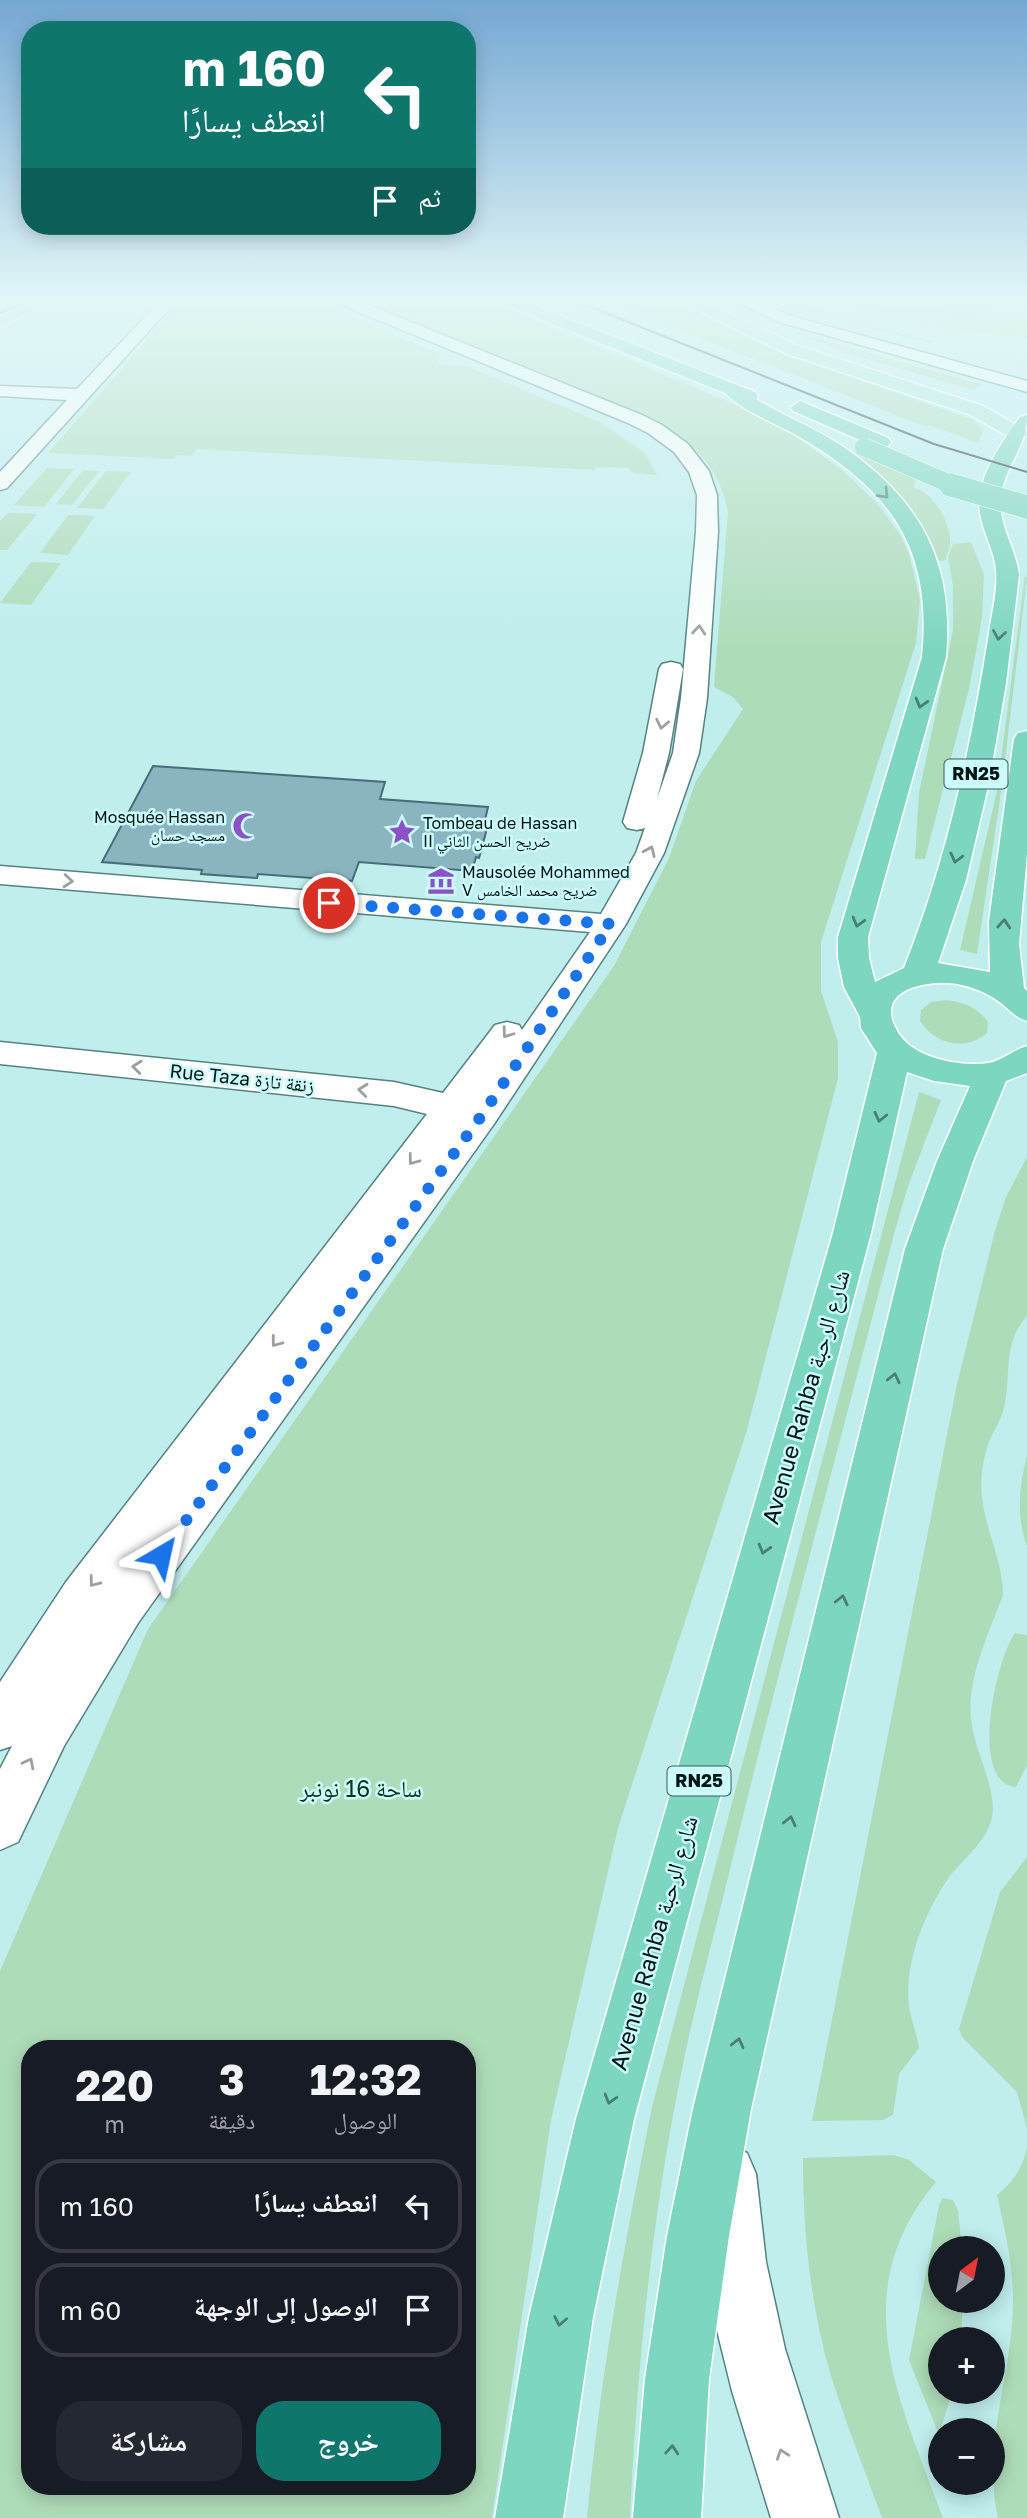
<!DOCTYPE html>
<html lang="ar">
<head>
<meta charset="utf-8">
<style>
  :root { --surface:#171b24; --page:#242831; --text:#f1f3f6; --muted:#9ea1a6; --line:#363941; --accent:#0f766e }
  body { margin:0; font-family:"Golos Text","Noto Naskh Arabic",sans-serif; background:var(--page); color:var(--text); direction:rtl; height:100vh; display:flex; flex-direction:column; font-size:26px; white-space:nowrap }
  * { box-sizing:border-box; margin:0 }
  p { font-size:23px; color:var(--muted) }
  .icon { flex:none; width:38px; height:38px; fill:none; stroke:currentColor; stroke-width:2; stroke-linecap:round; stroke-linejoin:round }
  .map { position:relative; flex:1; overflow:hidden; direction:ltr }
  .details { position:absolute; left:21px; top:2040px; width:455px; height:455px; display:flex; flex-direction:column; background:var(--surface); border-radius:28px; box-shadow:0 4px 18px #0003; direction:rtl }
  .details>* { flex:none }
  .guide { position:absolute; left:21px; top:21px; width:455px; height:214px; border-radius:28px; box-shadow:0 4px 18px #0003; direction:rtl; background:#0f766e; color:#fff; overflow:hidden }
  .needle { width:46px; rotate:32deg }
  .buttons { position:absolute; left:928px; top:2236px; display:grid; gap:14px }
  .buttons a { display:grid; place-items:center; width:77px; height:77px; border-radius:50%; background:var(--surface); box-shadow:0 4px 18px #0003; font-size:35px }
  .pin { position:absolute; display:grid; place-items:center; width:60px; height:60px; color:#fff; margin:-30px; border:4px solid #fff; border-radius:50%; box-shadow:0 2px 7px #0007 }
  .me { position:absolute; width:77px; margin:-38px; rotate:36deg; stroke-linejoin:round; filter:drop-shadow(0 0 5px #0008) }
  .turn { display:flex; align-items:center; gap:24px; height:147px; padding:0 35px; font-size:32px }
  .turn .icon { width:91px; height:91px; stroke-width:2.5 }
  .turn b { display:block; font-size:49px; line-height:60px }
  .then { display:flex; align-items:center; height:66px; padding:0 35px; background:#0003; gap:14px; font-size:26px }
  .eta { display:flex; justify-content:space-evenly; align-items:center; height:119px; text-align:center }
  .eta b { font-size:42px; font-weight:700; line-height:49px }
  .button { display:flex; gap:14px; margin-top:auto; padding:14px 35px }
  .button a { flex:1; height:80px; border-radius:28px; background:var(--accent); color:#fff; font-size:28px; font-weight:700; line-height:80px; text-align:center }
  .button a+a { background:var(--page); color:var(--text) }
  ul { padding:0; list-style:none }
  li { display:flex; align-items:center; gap:21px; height:94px; margin:0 14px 10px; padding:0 21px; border:4px solid var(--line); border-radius:28px }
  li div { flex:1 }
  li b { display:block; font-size:26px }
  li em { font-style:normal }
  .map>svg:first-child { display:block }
  .green { fill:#aedcba; fill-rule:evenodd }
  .building { fill:#8bb4c1; stroke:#466e79; stroke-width:2 }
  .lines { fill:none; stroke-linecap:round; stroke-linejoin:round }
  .minor-casing { stroke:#568282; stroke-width:3 }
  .major-casing { stroke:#fff; stroke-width:3 }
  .highway-casing { stroke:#fff; stroke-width:3 }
  .minor { fill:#fff; fill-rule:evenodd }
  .major { fill:#b1e6d9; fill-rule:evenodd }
  .highway { fill:#7dd6bf; fill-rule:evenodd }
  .tram { stroke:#1b2f2f; stroke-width:2 }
  .highway-bridge-far1-casing { stroke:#fff; stroke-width:19; stroke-linecap:butt }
  .highway-bridge-casing { stroke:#fff; stroke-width:24; stroke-linecap:butt }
  .highway-bridge-far1 { stroke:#7dd6bf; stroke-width:18 }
  .highway-bridge { stroke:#7dd6bf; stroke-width:23 }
  .oneway { stroke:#477f72 }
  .oneway2 { stroke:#9ba1a1 }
  .route { stroke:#1a73e8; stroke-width:12; stroke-dasharray:0 21.6 }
  .labels { text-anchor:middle; stroke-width:5; stroke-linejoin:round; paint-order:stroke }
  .far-poi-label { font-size:16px; fill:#041515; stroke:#ccfbfb; text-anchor:start }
  .shield { fill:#ccfbfb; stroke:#405a5a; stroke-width:2 }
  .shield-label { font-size:18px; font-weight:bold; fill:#041515 }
  .street-label { font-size:19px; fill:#041515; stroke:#ccfbfb }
  .near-street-label { font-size:23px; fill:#041515; stroke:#ccfbfb }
  .near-park-label { font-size:23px; fill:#0d321b; stroke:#ccfbfb }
</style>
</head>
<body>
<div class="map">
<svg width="1027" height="2518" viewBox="0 0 1027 2518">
  <rect width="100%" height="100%" fill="#bfeeed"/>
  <path class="green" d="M 182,300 L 311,300 L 440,354 L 437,364 L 466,366 L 600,422 L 645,453 L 657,475 L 634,473 L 628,468 L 595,467 L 594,470 L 197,449 L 192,456 L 177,455 L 174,459 L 48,453 Z
    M 386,300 L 486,300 L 736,405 L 794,435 L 842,470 L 876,502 L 901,536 L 909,554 L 920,600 L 916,643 L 821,942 L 821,991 L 838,1042 L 838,1078 L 747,1430 L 618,1828 L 551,2120 L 492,2518 L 0,2518 L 0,1971 L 148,1629 L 614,966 L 669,858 L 696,781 L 743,709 L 733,697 L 714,687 L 728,511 C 718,467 701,451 663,428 L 370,305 ZM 30,2049 L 467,2049 L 467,2487 L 30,2487 Z
    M 650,300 L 668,300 L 770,348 L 971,419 L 983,430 L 978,443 L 929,425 L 926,427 L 669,326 L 643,311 L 620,303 Z
    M 776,300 L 786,300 L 883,329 L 934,341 L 931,343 L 856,325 Z
    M 868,300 L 963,300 L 994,310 Z
    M 852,303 L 1022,318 L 1027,319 L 1027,337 L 946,331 Z
    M 787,330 L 983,385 L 973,390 L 846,353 Z
    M 853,450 L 916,478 L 914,488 C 933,491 952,525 950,544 C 950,549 946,555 946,560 L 939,561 L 912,513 Z
    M 47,468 L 74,469 L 44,507 L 14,505 Z
    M 83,470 L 99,471 L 72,505 L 56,504 Z
    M 106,471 L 131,472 L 103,509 L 77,508 Z
    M 8,513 L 37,514 L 7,550 L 0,550 L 0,521 Z
    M 68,515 L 95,516 L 68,555 L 40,553 Z
    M 971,542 L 984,575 L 982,618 L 969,689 L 925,859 L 915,859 L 919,793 L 953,630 L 953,585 L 948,557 L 953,544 Z
    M 31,562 L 61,563 L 31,605 L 0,603 Z
    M 1025,575 L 1027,578 L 1001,792 L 977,954 L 960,950 L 997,791 Z
    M 947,1000 C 965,1003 977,1007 988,1022 L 987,1033 C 965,1052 935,1044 920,1021 L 921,1010 L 931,1002 Z
    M 919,1092 L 941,1100 L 908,1186 L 894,1234 C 840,1443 783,1651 732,1861 C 715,1933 694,2006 680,2079 C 651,2223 637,2371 630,2518 L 587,2518 C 600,2379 624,2243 652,2107 Z
    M 1027,1157 L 1027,1316 C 1003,1343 1011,1371 1005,1403 C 1003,1418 994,1429 989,1442 C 983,1458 980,1479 982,1496 C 985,1530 1003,1561 1003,1595 C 989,1633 967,1677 971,1718 C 973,1750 1000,1792 991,1821 C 985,1843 963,1859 950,1876 C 925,1911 904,1963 909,2006 C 911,2020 917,2034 919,2048 L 899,2074 L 893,2115 L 883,2120 L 812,2121 L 957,1384 L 995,1231 L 1006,1197 Z
    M 1027,1456 L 1027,1546 C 1016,1516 1019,1486 1027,1456 Z
    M 1015,1633 L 1027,1635 L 1027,1765 L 1016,1787 C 968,1784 996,1659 1015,1633 Z
    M 1027,1857 L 1027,2128 L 1017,2092 L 963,2038 L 959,2029 L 1000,1892 Z
    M 1027,2147 L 1027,2518 L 998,2518 C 981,2446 1013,2373 1013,2301 C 1013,2265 1005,2230 997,2195 C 1013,2181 1023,2169 1027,2147 Z
    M 893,2155 L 909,2160 L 936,2182 C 843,2293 900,2401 943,2518 L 882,2518 C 865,2471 846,2424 831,2376 C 810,2305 803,2231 803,2158 Z
    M 943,2198 L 953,2200 L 958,2210 L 962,2249 L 940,2249 L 940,2301 L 963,2301 L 961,2340 L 940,2340 L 940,2392 L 952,2392 L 939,2435 L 909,2360 L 939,2205 Z"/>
  <path class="building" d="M 153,766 L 385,782 L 380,799 L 488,807 L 485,820 L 489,821 L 479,858 L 476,857 L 472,871 L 359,862 L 352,881 L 258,874 L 257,878 L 201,874 L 202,870 L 102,862 Z"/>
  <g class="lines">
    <defs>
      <path id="minor" d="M 161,300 L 177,300 L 7,488 L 0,490 L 0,472 L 67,400 L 0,396 L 0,386 L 77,389 Z
        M 335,300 L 356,300 L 642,415 L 662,425 L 688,444 L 709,471 L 717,495 L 718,532 L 707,698 L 699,753 L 664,853 L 626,924 L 494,1124 L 138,1623 L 64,1746 L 18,1842 L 0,1850 L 0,1769 L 12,1746 L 0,1750 L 0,1682 L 66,1582 L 427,1114 L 394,1106 L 0,1064 L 0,1042 L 394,1082 L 443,1093 L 495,1025 L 507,1022 L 519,1025 L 522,1030 L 590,932 L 0,884 L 0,866 L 601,914 L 636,853 L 645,828 L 637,830 L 627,828 L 623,822 L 643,753 L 659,669 L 662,664 L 671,662 L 680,664 L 683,669 L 669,753 L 657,799 L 673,753 L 681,698 L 696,532 L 697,495 L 689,472 L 674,452 L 648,433 L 628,423 L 337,303 Z
        M 734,300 L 755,300 L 791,316 L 1027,381 L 1027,392 L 779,322 Z
        M 726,2144 L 747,2153 L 756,2174 L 766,2262 L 785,2349 L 839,2518 L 771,2518 L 732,2391 L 711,2306 L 699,2218 L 696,2174 L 705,2153 Z"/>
      <path id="major" d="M 37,300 L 58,300 L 0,327 L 0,316 Z
        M 678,300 L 698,300 L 799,346 L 983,406 L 1025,430 L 1027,435 L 1018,440 L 1011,438 L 969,414 L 787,354 Z"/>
      <path id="highway" d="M 499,300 L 520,300 L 755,392 L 758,396 L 756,399 C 785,417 817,429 845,448 C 922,502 954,563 946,657 L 868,937 L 869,958 L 875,982 L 904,968 C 947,860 971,747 989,633 C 992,612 998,590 996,569 C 994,551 985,536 981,518 C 972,483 1001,444 1020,417 L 1027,415 C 1027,447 1005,465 1001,496 C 997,524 1016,548 1019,575 L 1006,683 L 989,782 L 966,880 L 938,963 L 990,972 L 989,921 L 1014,739 L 1018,733 L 1027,731 L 1027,854 L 1019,944 L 1024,988 L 1027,991 L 1027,1021 C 1015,1017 1011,1011 1001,1003 C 988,993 973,987 957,984 C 929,980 874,988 896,1029 C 910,1058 959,1067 988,1063 C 1002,1061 1013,1050 1027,1046 L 1027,1073 L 1006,1081 L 973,1161 L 943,1249 L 751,2109 L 729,2236 L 709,2379 L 701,2518 L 633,2518 L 645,2379 L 667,2236 L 693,2109 L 905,1249 L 937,1161 L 970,1086 L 934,1081 L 907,1072 L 871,1233 L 634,2119 L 593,2317 L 563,2518 L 495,2518 L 529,2317 L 576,2119 L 833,1233 L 877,1053 L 861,1028 L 860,1017 L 844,987 L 838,958 L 838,937 L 922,657 C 933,548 891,490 798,436 C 773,422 746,413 725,393 L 501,303 Z
        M 800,401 L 888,438 L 891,442 L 888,446 L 874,446 L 793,411 L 791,407 Z"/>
    </defs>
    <use href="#minor" class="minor-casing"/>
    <use href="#major" class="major-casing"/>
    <use href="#highway" class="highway-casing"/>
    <use href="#minor" class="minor"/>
    <use href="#major" class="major"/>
    <use href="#highway" class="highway"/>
    <path class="tram" d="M 573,300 L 934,444 L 1027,472
      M 0,313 L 30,300"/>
    <defs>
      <path id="highway-bridge-far1" d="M 864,447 L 957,487"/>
      <path id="highway-bridge" d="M 951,485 L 1027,507"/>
    </defs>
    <use href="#highway-bridge-far1" class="highway-bridge-far1-casing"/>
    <use href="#highway-bridge" class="highway-bridge-casing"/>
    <use href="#highway-bridge-far1" class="highway-bridge-far1"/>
    <use href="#highway-bridge" class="highway-bridge"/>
  </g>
  <defs><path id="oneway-chevron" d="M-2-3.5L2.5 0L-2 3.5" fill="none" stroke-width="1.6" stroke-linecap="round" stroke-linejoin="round" transform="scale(1.75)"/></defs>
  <g class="oneway">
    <use href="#oneway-chevron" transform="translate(884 494) rotate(46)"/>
    <use href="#oneway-chevron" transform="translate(999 635) rotate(99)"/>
    <use href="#oneway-chevron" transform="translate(921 703) rotate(106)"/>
    <use href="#oneway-chevron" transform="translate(956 858) rotate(104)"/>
    <use href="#oneway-chevron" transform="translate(858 922) rotate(106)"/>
    <use href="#oneway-chevron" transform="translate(1004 924) rotate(-86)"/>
    <use href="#oneway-chevron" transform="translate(880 1117) rotate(103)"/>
    <use href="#oneway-chevron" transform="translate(894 1378) rotate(-77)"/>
    <use href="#oneway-chevron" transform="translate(764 1549) rotate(106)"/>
    <use href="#oneway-chevron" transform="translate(842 1600) rotate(-77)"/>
    <use href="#oneway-chevron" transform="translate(790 1821) rotate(-77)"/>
    <use href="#oneway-chevron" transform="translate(738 2043) rotate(-77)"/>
    <use href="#oneway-chevron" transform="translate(610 2099) rotate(106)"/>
    <use href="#oneway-chevron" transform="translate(560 2321) rotate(101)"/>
    <use href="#oneway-chevron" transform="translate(672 2450) rotate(-86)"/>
  </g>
  <g class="oneway2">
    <use href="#oneway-chevron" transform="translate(699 630) rotate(-85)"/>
    <use href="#oneway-chevron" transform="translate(662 724) rotate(102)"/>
    <use href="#oneway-chevron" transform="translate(650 851) rotate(-66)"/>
    <use href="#oneway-chevron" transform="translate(68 881) rotate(5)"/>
    <use href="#oneway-chevron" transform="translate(507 1033) rotate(126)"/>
    <use href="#oneway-chevron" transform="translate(137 1067) rotate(-174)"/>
    <use href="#oneway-chevron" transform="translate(363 1090) rotate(-174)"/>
    <use href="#oneway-chevron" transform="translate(413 1160) rotate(127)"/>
    <use href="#oneway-chevron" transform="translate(276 1342) rotate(127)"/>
    <use href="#oneway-chevron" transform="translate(94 1582) rotate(127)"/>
    <use href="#oneway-chevron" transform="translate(29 1763) rotate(-63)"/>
    <use href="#oneway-chevron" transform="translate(782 2454) rotate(-109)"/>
  </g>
  <linearGradient id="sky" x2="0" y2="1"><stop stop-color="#74a8d3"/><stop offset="0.46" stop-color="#e2f7f7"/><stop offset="1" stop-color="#e2f7f7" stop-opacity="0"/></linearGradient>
  <rect width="1027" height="652" fill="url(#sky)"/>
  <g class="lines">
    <path class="route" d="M 161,1555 L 482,1115 L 611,924 L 329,903"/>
  </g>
  <defs>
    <symbol id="mosque-bare" viewBox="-9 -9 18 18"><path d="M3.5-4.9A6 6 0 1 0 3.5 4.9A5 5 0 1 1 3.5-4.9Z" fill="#8c51c8" stroke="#ccfbfb" stroke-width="2.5" paint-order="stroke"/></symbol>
    <symbol id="sight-bare" viewBox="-9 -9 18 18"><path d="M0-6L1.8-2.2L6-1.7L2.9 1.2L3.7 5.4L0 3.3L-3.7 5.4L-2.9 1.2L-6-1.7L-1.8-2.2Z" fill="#8c51c8" stroke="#ccfbfb" stroke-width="2.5" paint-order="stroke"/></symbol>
    <symbol id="museum-bare" viewBox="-9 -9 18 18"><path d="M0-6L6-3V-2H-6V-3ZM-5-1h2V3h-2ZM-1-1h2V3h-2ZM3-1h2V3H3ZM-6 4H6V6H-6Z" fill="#8c51c8" stroke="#ccfbfb" stroke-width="2.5" paint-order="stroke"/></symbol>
  </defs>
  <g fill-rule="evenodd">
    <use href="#mosque-bare" x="227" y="807" width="38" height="38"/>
    <use href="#sight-bare" x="383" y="813" width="38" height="38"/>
    <use href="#museum-bare" x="422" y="862" width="38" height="38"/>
  </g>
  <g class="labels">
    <g class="far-poi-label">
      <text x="225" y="823" text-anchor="end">Mosquée Hassan<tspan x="225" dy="18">مسجد حسان</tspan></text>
      <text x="423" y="829">Tombeau de Hassan<tspan x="423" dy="18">II ضريح الحسن الثاني</tspan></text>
      <text x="462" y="878">Mausolée Mohammed<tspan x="462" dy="18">V ضريح محمد الخامس</tspan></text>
    </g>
    <g class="shield">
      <rect x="944.5" y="759.5" width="63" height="29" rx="5"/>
      <rect x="667.5" y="1766.5" width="63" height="29" rx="5"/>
    </g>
    <g class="shield-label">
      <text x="976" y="780">RN25</text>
      <text x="699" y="1787">RN25</text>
    </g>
    <g class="street-label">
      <text transform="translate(242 1078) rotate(6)" y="7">Rue Taza زنقة تازة</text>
    </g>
    <g class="near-street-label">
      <text transform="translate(806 1397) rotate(-74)" y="8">Avenue Rahba شارع الرحبة</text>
      <text transform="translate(654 1943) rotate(-74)" y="8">Avenue Rahba شارع الرحبة</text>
    </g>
    <g class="near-park-label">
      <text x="361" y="1797">ساحة 16 نونبر</text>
    </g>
  </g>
</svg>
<div class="buttons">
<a><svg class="needle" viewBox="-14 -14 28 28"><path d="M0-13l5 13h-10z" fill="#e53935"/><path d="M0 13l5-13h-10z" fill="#9ea1a6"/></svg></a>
<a>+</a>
<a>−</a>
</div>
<div class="pin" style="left:329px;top:903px;background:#d93025"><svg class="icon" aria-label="arrive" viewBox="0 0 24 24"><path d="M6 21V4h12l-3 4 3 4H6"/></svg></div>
<svg class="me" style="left:161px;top:1555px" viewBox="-20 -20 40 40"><path d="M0-17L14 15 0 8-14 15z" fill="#1a73e8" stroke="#fff" stroke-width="4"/></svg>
<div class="guide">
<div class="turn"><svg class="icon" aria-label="left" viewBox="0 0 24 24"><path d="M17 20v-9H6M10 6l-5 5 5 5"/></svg><div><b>160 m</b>انعطف يسارًا</div></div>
<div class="then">ثم<svg class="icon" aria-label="arrive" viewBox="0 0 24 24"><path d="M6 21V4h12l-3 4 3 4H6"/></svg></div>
</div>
<section class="details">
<div class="eta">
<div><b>12:32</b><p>الوصول</p></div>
<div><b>3</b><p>دقيقة</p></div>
<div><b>220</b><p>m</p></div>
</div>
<ul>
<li><svg class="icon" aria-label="left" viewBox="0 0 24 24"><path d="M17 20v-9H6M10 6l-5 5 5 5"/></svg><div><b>انعطف يسارًا</b></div><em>160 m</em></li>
<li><svg class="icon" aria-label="arrive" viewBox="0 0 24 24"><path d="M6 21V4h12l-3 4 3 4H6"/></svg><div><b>الوصول إلى الوجهة</b></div><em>60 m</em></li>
</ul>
<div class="button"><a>خروج</a><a>مشاركة</a></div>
</section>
</div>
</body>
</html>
